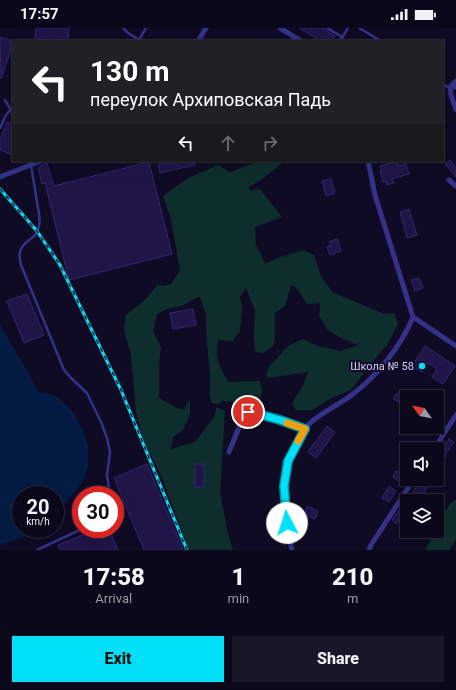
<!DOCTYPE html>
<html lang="en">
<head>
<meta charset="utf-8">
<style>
  :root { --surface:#0b081b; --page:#191628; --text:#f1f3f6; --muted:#9a9aa3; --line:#2b293a; --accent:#00e1f9 }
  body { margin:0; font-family:Roboto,sans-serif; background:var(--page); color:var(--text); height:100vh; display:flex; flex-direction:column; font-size:15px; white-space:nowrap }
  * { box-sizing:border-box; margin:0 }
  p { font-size:13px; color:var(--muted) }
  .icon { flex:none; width:22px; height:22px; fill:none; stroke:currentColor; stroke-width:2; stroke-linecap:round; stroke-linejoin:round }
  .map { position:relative; height:522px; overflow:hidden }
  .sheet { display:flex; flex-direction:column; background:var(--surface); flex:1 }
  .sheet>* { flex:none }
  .hud { position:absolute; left:12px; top:12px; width:432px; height:122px; border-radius:0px; box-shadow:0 4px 16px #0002,0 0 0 1px var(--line); background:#202124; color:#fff; overflow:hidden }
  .needle { width:26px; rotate:303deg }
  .buttons { position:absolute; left:400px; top:362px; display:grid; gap:8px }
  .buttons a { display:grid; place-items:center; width:44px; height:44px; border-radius:0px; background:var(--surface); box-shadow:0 4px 16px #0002,0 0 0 1px var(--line); font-size:20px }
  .speed { position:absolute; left:12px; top:458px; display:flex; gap:8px; font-size:20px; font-weight:700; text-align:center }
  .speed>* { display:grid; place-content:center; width:52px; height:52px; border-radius:50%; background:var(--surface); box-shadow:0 4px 16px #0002,0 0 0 1px var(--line); line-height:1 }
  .speed small { font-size:10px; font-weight:400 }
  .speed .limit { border:6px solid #d22; background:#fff; color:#111 }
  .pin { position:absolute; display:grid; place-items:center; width:34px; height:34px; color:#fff; margin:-17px; border:2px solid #fff; border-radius:50%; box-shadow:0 1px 4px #0007 }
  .me { position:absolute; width:44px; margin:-22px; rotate:355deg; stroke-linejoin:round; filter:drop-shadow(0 0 3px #0008) }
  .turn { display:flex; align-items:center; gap:14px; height:84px; padding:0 12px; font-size:18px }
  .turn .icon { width:52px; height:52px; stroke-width:2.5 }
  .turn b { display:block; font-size:28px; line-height:34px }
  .lanes { display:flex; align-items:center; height:38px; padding:0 12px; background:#0003; justify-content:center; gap:20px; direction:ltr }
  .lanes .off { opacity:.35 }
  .eta { display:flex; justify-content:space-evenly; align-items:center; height:68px; text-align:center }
  .eta b { font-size:24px; font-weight:800; line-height:28px }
  .button { display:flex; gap:8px; margin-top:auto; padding:8px 12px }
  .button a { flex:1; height:46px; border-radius:0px; background:var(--accent); color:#111; font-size:16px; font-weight:800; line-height:46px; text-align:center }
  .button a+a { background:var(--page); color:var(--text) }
  .status { display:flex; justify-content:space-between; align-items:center; height:28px; padding:0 20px; background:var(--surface); direction:ltr }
  .status svg { height:11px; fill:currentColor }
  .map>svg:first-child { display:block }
  .green { fill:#0e2e2d }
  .water { fill:#041c44 }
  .building { fill:#1f1547; stroke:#342575 }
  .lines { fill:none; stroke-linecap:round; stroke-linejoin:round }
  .service { stroke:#343188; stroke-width:2.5 }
  .minor { stroke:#343188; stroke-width:5 }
  .rail-casing { stroke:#00e1f9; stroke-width:3 }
  .rail { stroke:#0f0b24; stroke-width:1.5; stroke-dasharray:4.5; stroke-linecap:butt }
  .route-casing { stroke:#0092a2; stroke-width:10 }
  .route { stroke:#00e1f9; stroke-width:7 }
  .slow { stroke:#f59e0b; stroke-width:7 }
  .poi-dot { fill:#00e1f9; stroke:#0f0b24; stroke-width:1.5 }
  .labels { text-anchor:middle; stroke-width:4; stroke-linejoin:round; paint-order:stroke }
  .poi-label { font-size:11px; fill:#d4ceff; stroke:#0f0b24; text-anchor:end }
</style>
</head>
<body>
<div class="status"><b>17:57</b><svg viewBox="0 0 49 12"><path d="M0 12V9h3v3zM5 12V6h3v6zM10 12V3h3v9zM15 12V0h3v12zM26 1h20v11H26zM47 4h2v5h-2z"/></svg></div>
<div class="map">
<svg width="456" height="522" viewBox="0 0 456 522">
  <rect width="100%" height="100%" fill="#0f0b24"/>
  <path class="green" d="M 260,133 L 285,133 L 261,152 L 248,159 L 251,163 L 260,161 L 282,189 L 255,199 L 256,218 L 261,226 L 265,236 L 278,230 L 303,222 L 314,227 L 321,248 L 332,264 L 384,286 L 394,285 L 398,296 L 387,317 L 369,338 L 352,361 L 330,371 L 312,382 L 296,382 L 292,375 L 302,359 L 308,344 L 269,350 L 266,348 L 269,339 L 288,318 L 303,311 L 318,318 L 341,323 L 358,317 L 343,311 L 328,302 L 319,288 L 320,275 L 307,276 L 296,259 L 291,257 L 285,278 L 275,285 L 275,311 L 273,318 L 262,325 L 255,323 L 254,309 L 255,282 L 246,260 L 240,269 L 242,281 L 240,303 L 233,313 L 218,312 C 215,330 219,340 229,354 L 258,353 L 260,354 L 262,362 L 259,379 L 251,383 L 232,374 L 222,373 L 219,376 L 212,375 L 210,369 L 210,347 L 207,316 L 206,288 L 200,269 L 194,271 L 182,278 L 167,281 L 157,286 L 153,303 L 161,320 L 159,336 L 159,370 L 175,379 L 184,382 L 190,371 L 190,386 L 183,402 L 173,409 L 171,421 L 195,414 L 215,388 L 216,379 L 225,383 L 220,464 L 228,506 L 233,522 L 189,522 L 160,445 L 144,414 L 136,384 L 131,327 L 124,302 L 126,287 L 145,272 L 157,257 L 163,258 L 171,256 L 180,242 L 171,191 L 163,168 L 188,150 L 218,137 L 230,144 Z
    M 456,471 L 456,512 L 449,522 L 425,522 L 436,503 L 437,503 L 437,500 L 449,477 Z"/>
  <path class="water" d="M 0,296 L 37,361 L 41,364 L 56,368 L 74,385 L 83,403 L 88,418 L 88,437 L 86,446 L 82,455 L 55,488 L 55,467 L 21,467 L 21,501 L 38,501 L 18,511 L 0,517 Z"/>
  <path class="building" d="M 36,0 L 69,0 L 68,13 L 47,11 L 47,13 L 35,13 Z
    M 299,0 L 323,0 L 335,8 L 332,13 L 321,13 Z
    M 0,9 L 13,13 L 13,15 L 1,51 Z
    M 7,94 L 13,97 L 13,127 L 0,122 L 0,112 Z
    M 450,132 L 456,140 L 456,149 L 445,136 Z
    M 158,133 L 194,133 L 195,137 L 160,145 Z
    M 388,133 L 396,133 L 398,138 L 406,136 L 409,146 L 392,151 L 394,155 L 387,157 L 386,153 L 383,154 L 380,143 L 382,143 L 380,138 L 388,136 Z
    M 149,134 L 172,226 L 69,252 L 45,155 L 42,156 L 38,139 L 47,135 L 54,158 Z
    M 331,151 L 335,165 L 326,168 L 322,153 Z
    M 409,181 L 417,207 L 407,210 L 400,184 Z
    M 337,211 L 341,223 L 330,227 L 327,219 L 331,218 L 329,214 Z
    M 419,250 L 423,260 L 415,263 L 411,252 Z
    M 27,266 L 44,307 L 24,315 L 7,273 Z
    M 193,281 L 196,297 L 173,301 L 170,285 Z
    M 425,318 L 455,338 L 443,356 L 432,349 L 437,341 L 428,335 L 422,344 L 412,338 Z
    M 397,365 L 407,371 L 407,380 L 393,370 Z
    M 327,398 L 335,404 L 316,430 L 308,424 Z
    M 449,411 L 454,414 L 445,427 L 446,428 L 442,435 L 437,433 L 437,428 Z
    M 407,432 L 407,449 L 403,456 L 393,449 L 396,443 L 400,445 Z
    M 147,436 L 183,522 L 144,522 L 114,450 Z
    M 195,436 L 204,436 L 204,459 L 195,459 Z
    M 421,452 L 429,457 L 420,471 L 412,466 Z
    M 389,458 L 396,463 L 389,474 L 382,470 Z
    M 407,470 L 407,485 L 404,483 L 396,496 L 392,492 L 396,486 L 397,486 Z
    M 81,471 L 81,493 L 72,476 Z
    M 307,478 L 318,483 L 315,491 L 304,487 Z
    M 98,501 L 109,501 L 118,522 L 60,522 L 58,517 Z"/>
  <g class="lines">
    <path class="service" d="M 123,0 L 128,5 L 141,13
      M 327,0 L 342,9
      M 359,0 L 381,13
      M 139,12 L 146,0
      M 340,13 L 348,0
      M 443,57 L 450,59
      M 5,72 L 11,82 L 13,83
      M 0,100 C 4,94 4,86 11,82
      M 31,137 C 33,149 35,161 37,174 C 38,182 41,190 39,198 C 36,216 14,211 21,237 L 64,342 L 70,349 L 87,365 L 101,394 L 107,410 L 110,424 L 107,447 L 110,467
      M 37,522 L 82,501"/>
    <path class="minor" d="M 280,0 L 301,13
      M 198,13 L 206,0
      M 450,59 L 456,53
      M 456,59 L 450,59 L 451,67 L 456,82
      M 368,133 L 375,167 L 413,289 L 456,318
      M 0,149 L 41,133
      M 449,152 L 456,158
      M 434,421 L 456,387
      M 229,424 L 245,385 L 248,384 L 280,392 L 305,401
      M 292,522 C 286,497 281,460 288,434 C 289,428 301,407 304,402 C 315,387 339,377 353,366 C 378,347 401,318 413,289
      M 369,522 L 371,517 L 414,451"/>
    <defs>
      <path id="rail" d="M 0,161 L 37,203 L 60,237 L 121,362 L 187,522"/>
    </defs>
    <use href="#rail" class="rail-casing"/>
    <use href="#rail" class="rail"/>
  </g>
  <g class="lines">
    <defs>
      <path id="route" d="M 248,384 L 251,384 L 280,392 L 305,401 L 288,433 L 284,458 L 287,495"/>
    </defs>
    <use href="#route" class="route-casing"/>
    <use href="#route" class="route"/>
    <path class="slow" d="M 287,395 L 305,401 L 298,413"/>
  </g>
  <circle class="poi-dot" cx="422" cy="338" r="4"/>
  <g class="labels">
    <g class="poi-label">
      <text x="414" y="342">Школа № 58</text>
    </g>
  </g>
</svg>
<div class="buttons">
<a><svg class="needle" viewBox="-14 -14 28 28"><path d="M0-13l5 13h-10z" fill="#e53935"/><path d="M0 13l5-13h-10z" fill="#9a9aa3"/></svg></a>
<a><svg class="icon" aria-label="sound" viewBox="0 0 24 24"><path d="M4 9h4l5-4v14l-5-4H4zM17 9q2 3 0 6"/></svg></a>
<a><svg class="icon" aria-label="layers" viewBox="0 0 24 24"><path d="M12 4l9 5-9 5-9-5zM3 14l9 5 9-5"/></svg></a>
</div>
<div class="speed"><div>20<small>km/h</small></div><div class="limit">30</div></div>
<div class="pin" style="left:248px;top:384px;background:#d93025"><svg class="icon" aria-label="arrive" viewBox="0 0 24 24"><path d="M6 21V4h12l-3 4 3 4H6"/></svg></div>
<svg class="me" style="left:287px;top:495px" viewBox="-20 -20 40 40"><circle r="19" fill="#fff"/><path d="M0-13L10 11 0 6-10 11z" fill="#00e1f9"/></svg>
<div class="hud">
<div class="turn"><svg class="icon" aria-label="left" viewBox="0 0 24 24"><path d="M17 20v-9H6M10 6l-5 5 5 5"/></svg><div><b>130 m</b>переулок Архиповская Падь</div></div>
<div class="lanes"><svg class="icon" aria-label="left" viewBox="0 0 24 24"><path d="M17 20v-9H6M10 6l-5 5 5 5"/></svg><svg class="icon off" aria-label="ahead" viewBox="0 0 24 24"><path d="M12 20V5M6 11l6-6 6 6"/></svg><svg class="icon off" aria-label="right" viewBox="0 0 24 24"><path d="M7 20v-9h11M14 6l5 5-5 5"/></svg></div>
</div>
</div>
<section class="sheet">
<div class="eta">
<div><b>17:58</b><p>Arrival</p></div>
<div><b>1</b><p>min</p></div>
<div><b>210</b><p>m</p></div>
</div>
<div class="button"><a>Exit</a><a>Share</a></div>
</section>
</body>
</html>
